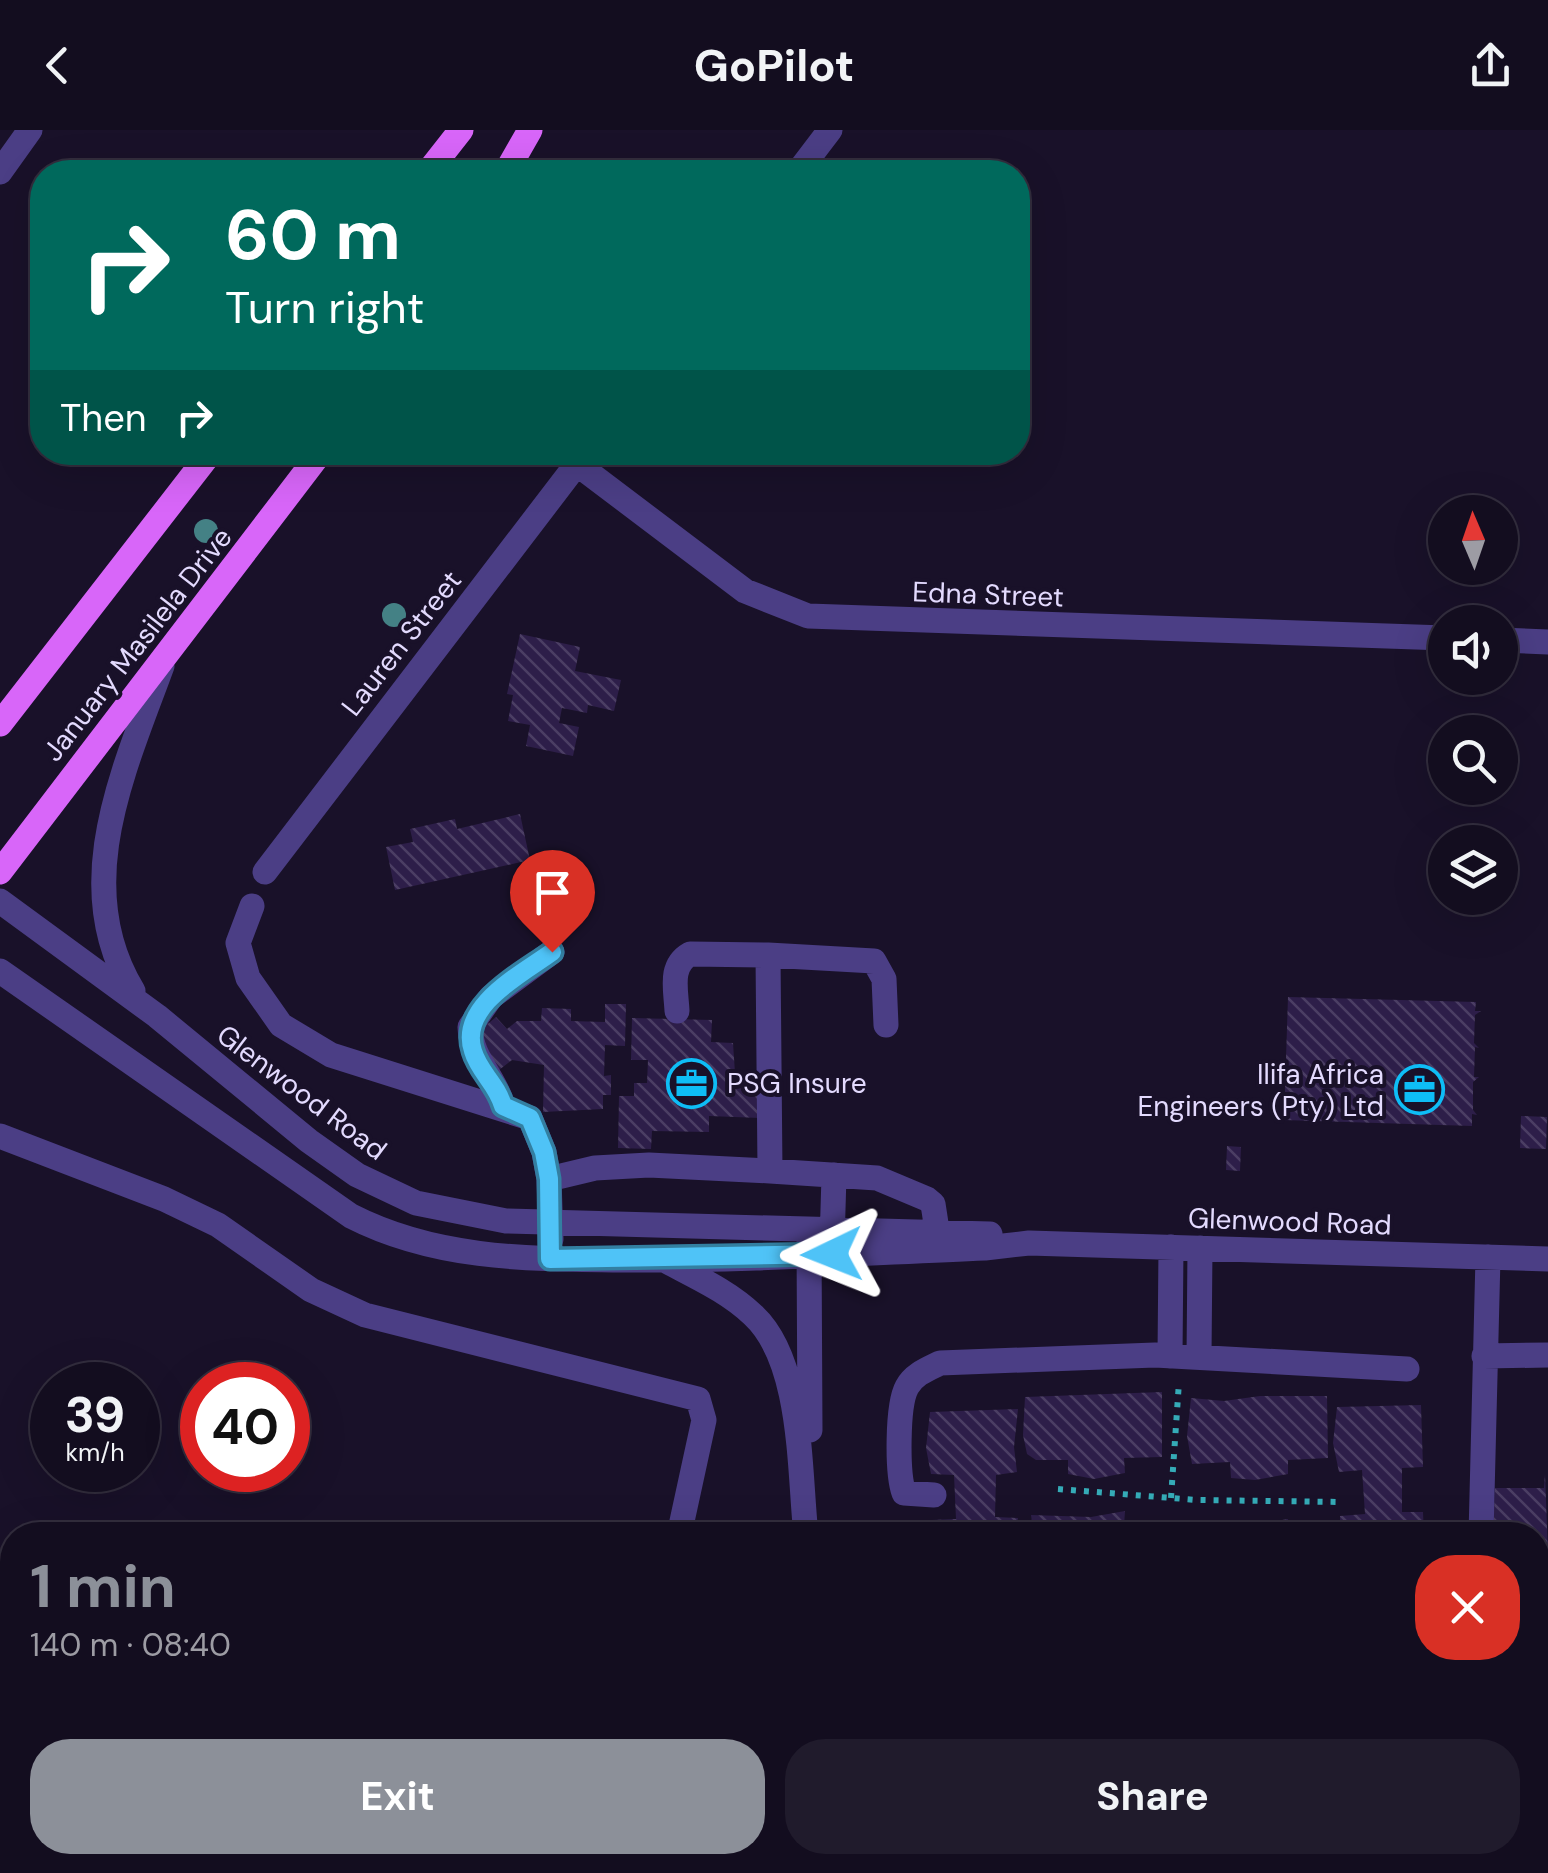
<!DOCTYPE html>
<html lang="en">
<head>
<meta charset="utf-8">
<style>
  :root { --surface:#130d1f; --page:#201b2c; --text:#f1f3f6; --muted:#9d9ca4; --line:#322d3d; --accent:#8c9099 }
  body { margin:0; font-family:"DM Sans",sans-serif; background:var(--page); color:var(--text); height:100vh; display:flex; flex-direction:column; font-size:38px; white-space:nowrap }
  * { box-sizing:border-box; margin:0 }
  p { font-size:32px; color:var(--muted) }
  .icon { flex:none; width:55px; height:55px; fill:none; stroke:currentColor; stroke-width:2; stroke-linecap:round; stroke-linejoin:round }
  .map { position:relative; flex:1; overflow:hidden }
  .drawer { position:absolute; left:0px; top:1392px; width:1550px; height:352px; display:flex; flex-direction:column; background:var(--surface); border-radius:40px 40px 0 0; box-shadow:0 10px 40px #0002,0 0 0 2px var(--line) }
  .drawer>* { flex:none }
  .banner { position:absolute; left:30px; top:30px; width:1000px; height:305px; border-radius:40px; box-shadow:0 10px 40px #0002,0 0 0 2px var(--line); background:#00695c; color:#fff; overflow:hidden }
  .needle { width:65px; rotate:358deg }
  .fabs { position:absolute; left:1428px; top:365px; display:grid; gap:20px }
  .fabs a { display:grid; place-items:center; width:90px; height:90px; border-radius:50%; background:var(--surface); box-shadow:0 10px 40px #0002,0 0 0 2px var(--line); font-size:50px }
  .speed { position:absolute; left:30px; top:1232px; display:flex; gap:20px; font-size:50px; font-weight:700; text-align:center }
  .speed>* { display:grid; place-content:center; width:130px; height:130px; border-radius:50%; background:var(--surface); box-shadow:0 10px 40px #0002,0 0 0 2px var(--line); line-height:1 }
  .speed small { font-size:25px; font-weight:400 }
  .speed .limit { border:15px solid #d22; background:#fff; color:#111 }
  .pin { position:absolute; display:grid; place-items:center; width:85px; height:85px; color:#fff; margin:-102px -42px; border-radius:50% 50% 50% 0; rotate:-45deg; box-shadow:0 0 10px #0007 }
  .pin .icon { rotate:45deg }
  .me { position:absolute; width:110px; margin:-55px; rotate:268deg; stroke-linejoin:round; filter:drop-shadow(0 0 8px #0008) }
  .turn { display:flex; align-items:center; gap:35px; height:210px; padding:0 30px; font-size:45px }
  .turn .icon { width:130px; height:130px; stroke-width:2.5 }
  .turn b { display:block; font-size:70px; line-height:85px }
  .then { display:flex; align-items:center; height:95px; padding:0 30px; background:#0003; gap:20px; font-size:38px }
  .round { display:grid; place-items:center; flex:none; width:105px; height:105px; border-radius:40px; background:var(--page) }
  .summary { display:flex; align-items:center; justify-content:space-between; height:170px; padding:0 30px }
  h1 { font-size:60px; font-weight:700; line-height:75px; color:var(--accent) }
  .button { display:flex; gap:20px; margin-top:auto; padding:20px 30px }
  .button a { flex:1; height:115px; border-radius:40px; background:var(--accent); color:#fff; font-size:40px; font-weight:700; line-height:115px; text-align:center }
  .button a+a { background:var(--page); color:var(--text) }
  header { display:flex; justify-content:space-between; align-items:center; height:130px; padding:0 30px; background:var(--surface); font-size:45px; font-weight:700 }
  .map>svg:first-child { display:block }
  .building { fill:url(#building-back-hatch) }
  .lines { fill:none; stroke-linecap:round; stroke-linejoin:round }
  .path { stroke:#35abb7; stroke-width:6; stroke-dasharray:5 8; stroke-linecap:butt }
  .minor { stroke:#4b3e85; stroke-width:25 }
  .major { stroke:#d866f9; stroke-width:25 }
  .tree { fill:#448185 }
  .route-casing { stroke:#337fa1; stroke-width:25 }
  .route { stroke:#4fc3f7; stroke-width:18 }
  .labels { text-anchor:middle; stroke-width:8; stroke-linejoin:round; paint-order:stroke }
  .street-label { font-size:28px; fill:#e3dafe; stroke:#191129 }
  .poi-label { font-size:28px; fill:#e3dafe; stroke:#191129; text-anchor:end }
</style>
</head>
<body>
<header><svg class="icon" aria-label="back" viewBox="0 0 24 24"><path d="M15 5l-7 7 7 7"/></svg>GoPilot<svg class="icon" aria-label="share" viewBox="0 0 24 24"><path d="M12 15V3M7 8l5-5 5 5M5 13v7h14v-7"/></svg></header>
<div class="map">
<svg width="1548" height="1743" viewBox="0 0 1548 1743">
  <defs>
    <pattern id="building-back-hatch" width="6" height="6" patternUnits="userSpaceOnUse" patternTransform="scale(2.5)"><rect width="6" height="6" fill="#2d1e49"/><path d="M-1 5l2 2M0 0l6 6M5-1l2 2" fill="none" stroke="#4b3e64"/></pattern>
  </defs>
  <rect width="100%" height="100%" fill="#191129"/>
  <path class="building" d="M 520,504 L 580,517 L 575,541 L 621,550 L 614,581 L 588,575 L 587,583 L 562,578 L 559,593 L 579,597 L 573,626 L 526,616 L 530,595 L 508,591 L 513,565 L 507,564 Z
    M 520,684 L 530,730 L 395,760 L 386,717 L 413,712 L 410,699 L 455,689 L 457,699 Z
    M 1288,867 L 1476,872 L 1475,881 L 1481,881 L 1475,885 L 1474,913 L 1479,918 L 1475,917 L 1474,947 L 1479,947 L 1473,952 L 1473,980 L 1477,985 L 1472,984 L 1472,996 L 1284,990 Z
    M 605,874 L 626,874 L 625,916 L 605,915 L 604,946 L 611,945 L 611,965 L 603,965 L 603,979 L 543,982 L 544,935 L 512,930 L 499,940 L 471,908 L 496,887 L 507,899 L 517,891 L 541,891 L 542,878 L 571,879 L 571,891 L 605,892 Z
    M 632,888 L 712,890 L 711,912 L 733,913 L 736,958 L 761,958 L 760,988 L 709,986 L 709,1002 L 652,1001 L 651,1019 L 618,1018 L 619,966 L 634,966 L 634,953 L 647,953 L 648,930 L 631,930 Z
    M 1521,986 L 1547,987 L 1546,1019 L 1520,1018 Z
    M 1227,1016 L 1241,1017 L 1240,1041 L 1226,1040 Z
    M 1162,1262 L 1162,1327 L 1124,1328 L 1125,1343 L 1094,1349 L 1068,1344 L 1068,1330 L 1036,1330 L 1027,1324 L 1023,1305 L 1025,1267 Z
    M 1260,1266 L 1327,1266 L 1328,1328 L 1288,1330 L 1288,1344 L 1255,1350 L 1231,1348 L 1230,1332 L 1192,1334 L 1187,1306 L 1191,1268 L 1224,1271 Z
    M 1421,1275 L 1423,1337 L 1402,1338 L 1402,1382 L 1423,1382 L 1424,1405 L 1340,1405 L 1340,1386 L 1365,1384 L 1362,1340 L 1339,1342 L 1333,1313 L 1337,1277 Z
    M 1018,1279 L 1014,1317 L 1017,1342 L 996,1345 L 995,1387 L 1018,1388 L 1016,1405 L 930,1405 L 932,1390 L 956,1389 L 954,1345 L 931,1344 L 926,1318 L 930,1282 Z
    M 1545,1344 L 1548,1423 L 1538,1423 L 1538,1405 L 1493,1405 L 1495,1358 L 1544,1358 Z
    M 1125,1381 L 1124,1396 L 1166,1396 L 1165,1405 L 1028,1405 L 1029,1399 L 1033,1399 L 1031,1385 L 1091,1387 Z
    M 1288,1389 L 1289,1405 L 1232,1405 L 1232,1391 L 1258,1394 Z
    M 1545,1612 L 1548,1692 L 1538,1693 L 1538,1627 L 1544,1627 Z"/>
  <g class="lines">
    <path class="path" d="M 1058,1359 L 1197,1370 L 1343,1372
      M 1171,1368 L 1179,1252"/>
    <path class="minor" d="M 0,42 L 30,0
      M 798,42 L 830,0
      M 577,334 L 745,461 L 808,486 L 1445,508
      M 1500,510 L 1548,512
      M 265,742 L 586,322
      M 0,771 L 157,886 L 309,1011 L 357,1045 L 416,1073 L 506,1091 L 990,1104
      M 252,776 L 238,813 L 248,848 L 281,895 L 331,925 L 530,988 L 544,1022 L 549,1049
      M 768,825 L 874,831 L 884,849 L 886,895
      M 0,841 L 351,1086 C 435,1129 527,1129 619,1130 C 741,1131 863,1123 985,1118 L 1029,1113 L 1548,1129
      M 133,861 C 69,756 124,640 162,536
      M 677,881 C 676,859 669,836 690,824 L 768,825 L 770,1041
      M 503,976 C 495,946 471,930 470,897 L 491,867 L 552,822
      M 0,1006 L 164,1069 L 218,1095 L 311,1160 L 365,1185 L 698,1269 L 704,1290 L 679,1405
      M 551,1109 L 549,1049 L 595,1038 L 649,1035 L 770,1041 L 877,1048 L 927,1069 L 933,1074 L 937,1100
      M 809,1110 L 810,1300
      M 832,1114 L 834,1045
      M 668,1132 C 698,1148 729,1162 753,1185 C 803,1231 799,1341 806,1405
      M 1170,1226 L 1171,1117
      M 1484,1226 L 1548,1225
      M 1199,1227 L 1200,1118
      M 934,1365 L 904,1363 C 897,1344 897,1275 907,1257 C 914,1244 928,1239 940,1233 L 1155,1225 L 1407,1239
      M 1481,1405 L 1488,1127
      M 1538,1487 L 1548,1488
      M 693,1732 L 693,1743
      M 823,1732 L 824,1743
      M 1474,1743 L 1474,1732"/>
    <path class="major" d="M 428,42 L 461,0
      M 506,42 L 530,0
      M 0,594 L 211,322
      M 0,742 L 321,322"/>
  </g>
  <g class="tree">
    <circle cx="206" cy="401" r="12"/>
    <circle cx="394" cy="485" r="12"/>
  </g>
  <g class="lines">
    <defs>
      <path id="route" d="M 552,822 C 522,844 458,876 473,921 C 479,942 497,954 503,976 L 530,988 L 544,1022 L 549,1049 L 550,1129 L 832,1124"/>
    </defs>
    <use href="#route" class="route-casing"/>
    <use href="#route" class="route"/>
  </g>
  <defs>
    <symbol id="office-ring" viewBox="-11 -11 22 22"><circle r="9.5" fill="#191129" stroke="#0ebdf6" stroke-width="1.5"/><path d="M-6-3h4V-5.5h4V-3h4V5H-6ZM-1-4.5V-3h2v-1.5ZM-6 0V1H6V0Z" fill="#0ebdf6"/></symbol>
  </defs>
  <g fill-rule="evenodd">
    <use href="#office-ring" x="664" y="926" width="55" height="55"/>
    <use href="#office-ring" x="1392" y="932" width="55" height="55"/>
  </g>
  <g class="labels">
    <g class="street-label">
      <text transform="translate(988 464) rotate(2)" y="10">Edna Street</text>
      <text transform="translate(401 513) rotate(-52)" y="10">Lauren Street</text>
      <text transform="translate(137 514) rotate(-52)" y="10">January Masilela Drive</text>
      <text transform="translate(302 962) rotate(37)" y="10">Glenwood Road</text>
      <text transform="translate(1290 1091) rotate(2)" y="10">Glenwood Road</text>
    </g>
    <g class="poi-label">
      <text x="1384" y="954">Ilifa Africa<tspan x="1384" dy="32">Engineers (Pty) Ltd</tspan></text>
      <text x="727" y="963" text-anchor="start">PSG Insure</text>
    </g>
  </g>
</svg>
<div class="fabs">
<a><svg class="needle" viewBox="-14 -14 28 28"><path d="M0-13l5 13h-10z" fill="#e53935"/><path d="M0 13l5-13h-10z" fill="#9d9ca4"/></svg></a>
<a><svg class="icon" aria-label="sound" viewBox="0 0 24 24"><path d="M4 9h4l5-4v14l-5-4H4zM17 9q2 3 0 6"/></svg></a>
<a><svg class="icon" aria-label="search" viewBox="0 0 24 24"><circle cx="10" cy="10" r="6"/><path d="M15 15l6 6"/></svg></a>
<a><svg class="icon" aria-label="layers" viewBox="0 0 24 24"><path d="M12 4l9 5-9 5-9-5zM3 14l9 5 9-5"/></svg></a>
</div>
<div class="speed"><div>39<small>km/h</small></div><div class="limit">40</div></div>
<div class="pin" style="left:552px;top:822px;background:#d93025"><svg class="icon" aria-label="arrive" viewBox="0 0 24 24"><path d="M6 21V4h12l-3 4 3 4H6"/></svg></div>
<svg class="me" style="left:832px;top:1124px" viewBox="-20 -20 40 40"><path d="M0-17L14 15 0 8-14 15z" fill="#4fc3f7" stroke="#fff" stroke-width="4"/></svg>
<div class="banner">
<div class="turn"><svg class="icon" aria-label="right" viewBox="0 0 24 24"><path d="M7 20v-9h11M14 6l5 5-5 5"/></svg><div><b>60 m</b>Turn right</div></div>
<div class="then">Then<svg class="icon" aria-label="right" viewBox="0 0 24 24"><path d="M7 20v-9h11M14 6l5 5-5 5"/></svg></div>
</div>
<section class="drawer">
<div class="summary"><div><h1>1 min</h1><p>140 m · 08:40</p></div><a class="round" style="background:#d93025;color:#fff"><svg class="icon" aria-label="close" viewBox="0 0 24 24"><path d="M6 6l12 12M18 6L6 18"/></svg></a></div>
<div class="button"><a>Exit</a><a>Share</a></div>
</section>
</div>
</body>
</html>
